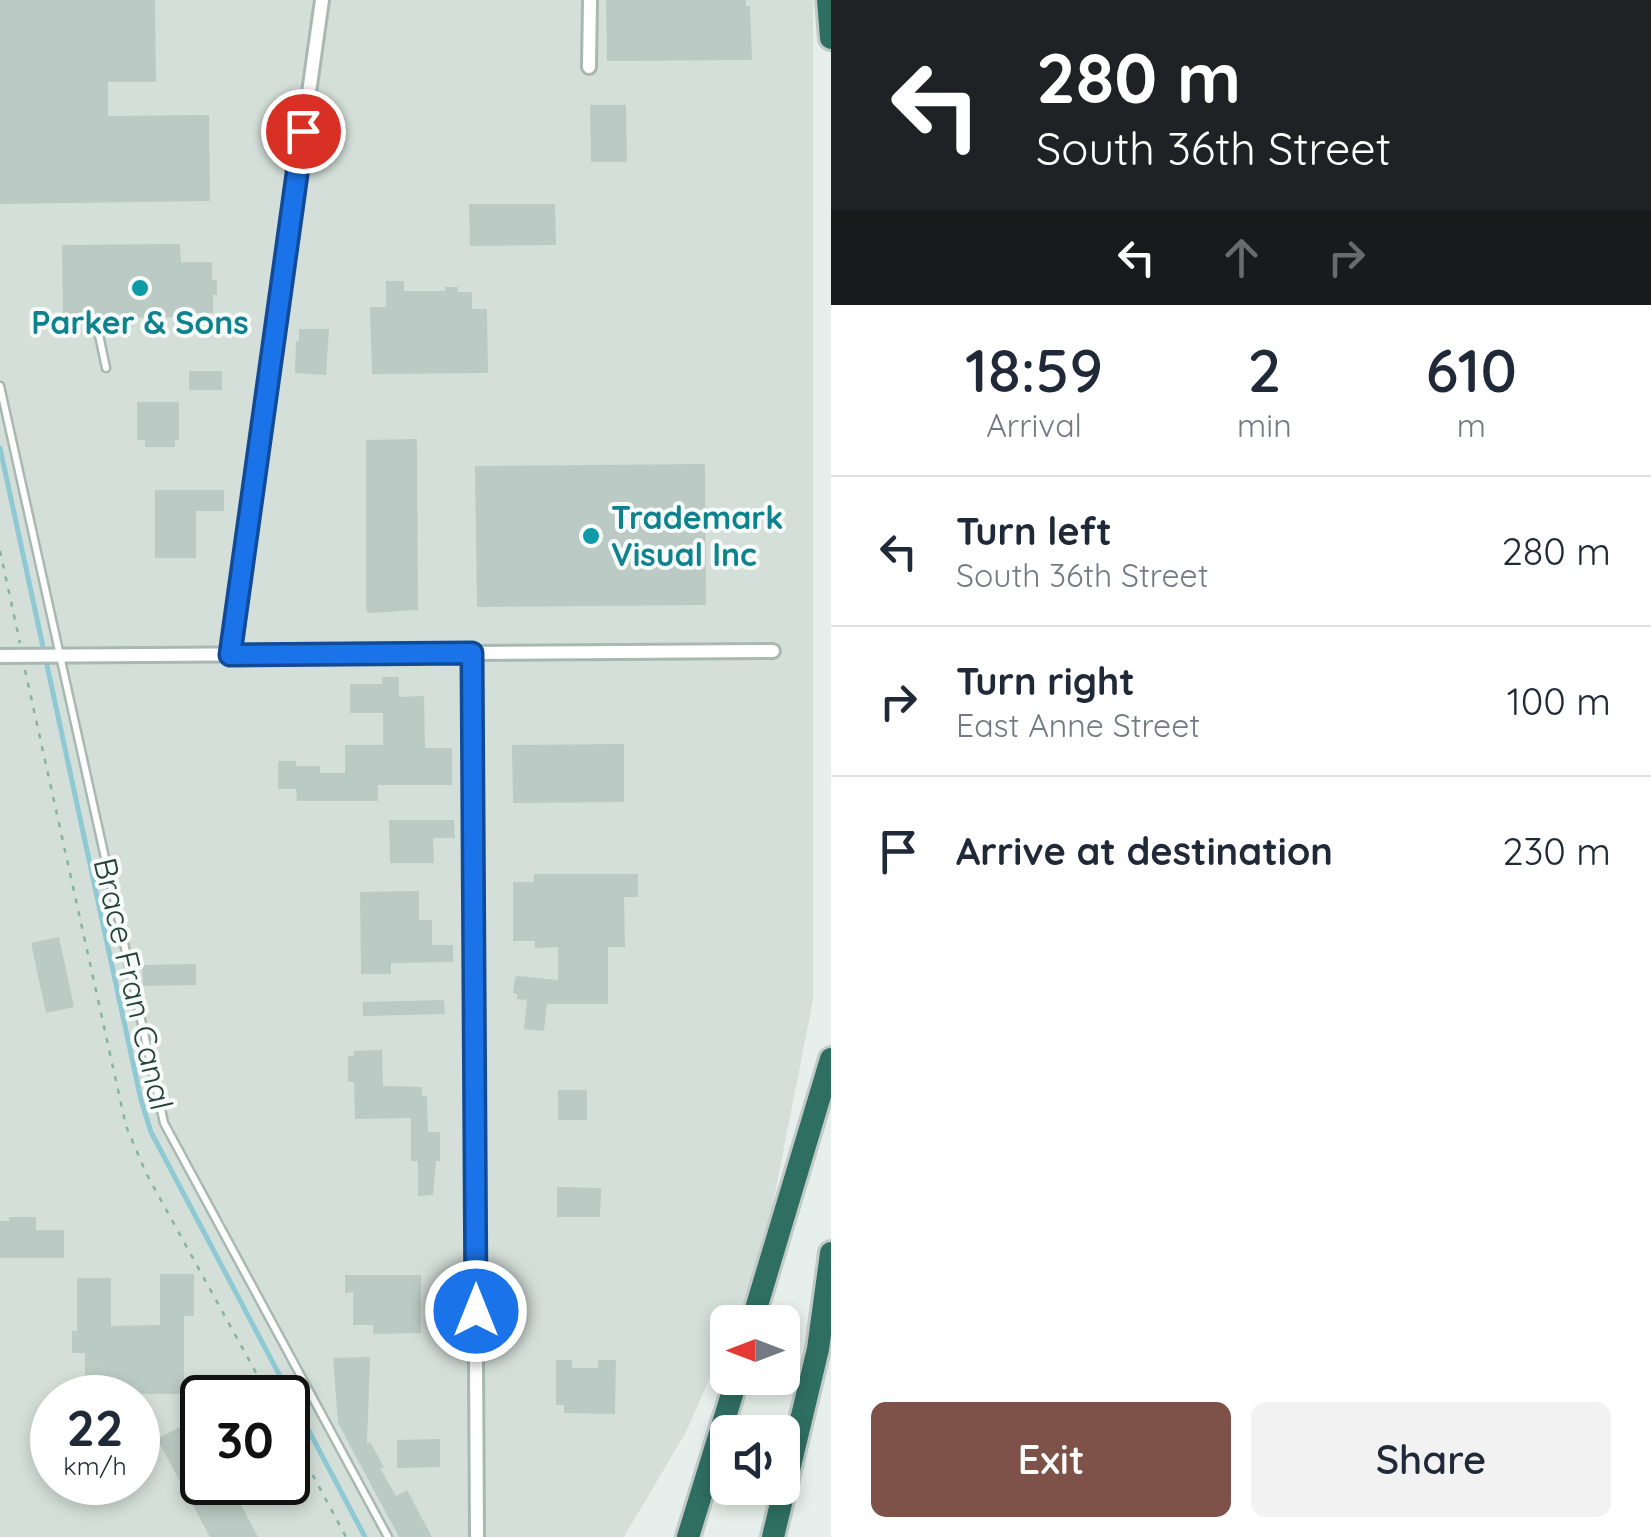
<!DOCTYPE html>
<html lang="en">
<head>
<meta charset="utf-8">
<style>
  :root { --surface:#fff; --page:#f2f2f3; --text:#1f2937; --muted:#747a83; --line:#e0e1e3; --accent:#7f5249 }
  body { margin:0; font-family:Quicksand,sans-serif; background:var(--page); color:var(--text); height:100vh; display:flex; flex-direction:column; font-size:38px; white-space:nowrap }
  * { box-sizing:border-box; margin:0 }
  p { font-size:32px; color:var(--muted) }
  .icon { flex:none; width:55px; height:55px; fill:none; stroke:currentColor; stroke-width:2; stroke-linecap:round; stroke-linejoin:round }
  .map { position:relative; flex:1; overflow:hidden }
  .drawer { display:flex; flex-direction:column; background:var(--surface); width:820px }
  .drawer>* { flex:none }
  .top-card { background:#202124; color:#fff; overflow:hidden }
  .needle { width:65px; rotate:270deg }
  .tools { position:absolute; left:710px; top:1305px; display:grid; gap:20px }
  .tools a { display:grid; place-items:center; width:90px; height:90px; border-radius:15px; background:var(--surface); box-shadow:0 5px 15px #0003; font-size:50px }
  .speed { position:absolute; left:30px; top:1375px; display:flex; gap:20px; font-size:50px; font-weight:700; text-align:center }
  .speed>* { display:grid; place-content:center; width:130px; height:130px; border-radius:50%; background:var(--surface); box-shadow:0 5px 15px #0003; line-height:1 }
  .speed small { font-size:25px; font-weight:400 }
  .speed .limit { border:5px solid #111; border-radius:15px; background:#fff; color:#111 }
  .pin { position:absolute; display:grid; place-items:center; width:85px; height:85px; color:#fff; margin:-42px; border:5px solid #fff; border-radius:50%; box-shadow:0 2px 10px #0007 }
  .me { position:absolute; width:110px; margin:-55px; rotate:0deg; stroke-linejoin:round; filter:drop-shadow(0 0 8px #0008) }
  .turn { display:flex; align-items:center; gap:35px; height:210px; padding:0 40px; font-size:45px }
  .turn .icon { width:130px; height:130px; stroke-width:2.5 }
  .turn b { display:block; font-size:70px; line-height:85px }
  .lanes { display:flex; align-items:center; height:95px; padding:0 40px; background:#0003; justify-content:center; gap:50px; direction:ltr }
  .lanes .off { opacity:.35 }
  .eta { display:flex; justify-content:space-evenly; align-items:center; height:170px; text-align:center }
  .eta b { font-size:60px; font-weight:600; line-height:70px }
  .action { display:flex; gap:20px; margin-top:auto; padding:20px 40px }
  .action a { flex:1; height:115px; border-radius:15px; background:var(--accent); color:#fff; font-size:40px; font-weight:600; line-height:115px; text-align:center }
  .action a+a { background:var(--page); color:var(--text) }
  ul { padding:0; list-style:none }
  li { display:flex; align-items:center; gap:30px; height:150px; padding:0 40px; border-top:2px solid var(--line) }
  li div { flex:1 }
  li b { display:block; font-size:38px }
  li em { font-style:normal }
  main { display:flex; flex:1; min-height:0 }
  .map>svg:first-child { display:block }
  .built { fill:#d4dfda; fill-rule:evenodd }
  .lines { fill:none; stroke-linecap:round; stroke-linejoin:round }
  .stream { stroke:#8ec9d4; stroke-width:5 }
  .building { fill:#bbcac4 }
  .lane-casing { stroke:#a8b8b2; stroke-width:11 }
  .street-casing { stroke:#a8b8b2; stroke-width:18 }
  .highway-casing { stroke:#c2cac8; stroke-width:28 }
  .path { stroke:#86b3a5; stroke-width:2.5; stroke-dasharray:5 8; stroke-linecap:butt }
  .lane { stroke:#fff; stroke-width:6 }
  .street { stroke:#fff; stroke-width:12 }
  .highway { stroke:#2f6f62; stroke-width:22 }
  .route-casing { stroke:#114b97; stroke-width:25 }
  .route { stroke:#1a73e8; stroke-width:18 }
  .culture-dot { fill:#0f9aa8; stroke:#f7fbf9; stroke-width:4 }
  .labels { text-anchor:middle; stroke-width:8; stroke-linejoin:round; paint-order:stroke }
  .culture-label { font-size:32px; font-weight:bold; fill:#0d838f; stroke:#f7fbf9 }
  .street-label { font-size:32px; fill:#24423a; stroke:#f7fbf9 }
</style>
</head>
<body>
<main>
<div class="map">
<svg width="831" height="1537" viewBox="0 0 831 1537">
  <rect width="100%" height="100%" fill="#e6efeb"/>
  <path class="built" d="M 0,0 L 813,0 L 813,1000 L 761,1264 L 735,1322 L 728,1322 L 727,1339 L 686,1432 L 624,1537 L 0,1537 ZM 52,1398 L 138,1398 L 138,1482 L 52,1482 ZM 202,1398 L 288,1398 L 288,1482 L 202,1482 Z"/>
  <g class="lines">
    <path class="stream" d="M 0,448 L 141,1100 L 151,1132 L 365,1537"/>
  </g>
  <path class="building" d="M 0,0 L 155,0 L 156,82 L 108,82 L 108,116 L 209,115 L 210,201 L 0,204 Z
    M 606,0 L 746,0 L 746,6 L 750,6 L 752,60 L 607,61 Z
    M 590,105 L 626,105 L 627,162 L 591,162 Z
    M 469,204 L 555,204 L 556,245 L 470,246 Z
    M 180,244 L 181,262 L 212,262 L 212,280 L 217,280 L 217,295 L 213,295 L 213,313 L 181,313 L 181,317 L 63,318 L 62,245 Z
    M 386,281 L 404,281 L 404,291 L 445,291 L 445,287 L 458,287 L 458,292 L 472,292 L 472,309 L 487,309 L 488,373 L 372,374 L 370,307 L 386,307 Z
    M 299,329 L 329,329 L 326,375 L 295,373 L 296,341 L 299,341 Z
    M 189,371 L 222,371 L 222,390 L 189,390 Z
    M 137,402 L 179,402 L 179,440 L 175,440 L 175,447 L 145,447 L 145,440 L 137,440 Z
    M 417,439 L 418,610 L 369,613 L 366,610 L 366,440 Z
    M 705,464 L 706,605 L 477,607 L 475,466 Z
    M 155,490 L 224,490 L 224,511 L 196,511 L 196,558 L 155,558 Z
    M 382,677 L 399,677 L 399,697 L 424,696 L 425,748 L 452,748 L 452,785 L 378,785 L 378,801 L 297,801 L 296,789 L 278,789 L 278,761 L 296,761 L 296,766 L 320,766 L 320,773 L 345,773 L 345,745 L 383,745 L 383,713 L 350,713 L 350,684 L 382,684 Z
    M 624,744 L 624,802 L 513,803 L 512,745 Z
    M 389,820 L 454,820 L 455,838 L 433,838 L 434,863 L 390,863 Z
    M 534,874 L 638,874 L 638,897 L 624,897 L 625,947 L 608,947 L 608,1004 L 547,1004 L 544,1031 L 524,1029 L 527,1000 L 517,999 L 517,994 L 513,993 L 515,977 L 518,976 L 558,980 L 558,947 L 535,948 L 535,941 L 513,941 L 513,882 L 534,882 Z
    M 419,891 L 419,920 L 432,920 L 432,945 L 453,945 L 453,962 L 391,963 L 391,974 L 361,974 L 360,892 Z
    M 59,937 L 74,1007 L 46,1013 L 31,943 Z
    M 196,964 L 196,985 L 143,986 L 142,965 Z
    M 444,1000 L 445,1014 L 363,1016 L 363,1002 Z
    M 382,1050 L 383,1086 L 422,1087 L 422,1096 L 427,1096 L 428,1132 L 440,1132 L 440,1161 L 436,1161 L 433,1195 L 418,1196 L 418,1161 L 411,1161 L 411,1118 L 355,1119 L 354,1082 L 348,1082 L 348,1056 L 354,1056 L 354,1051 Z
    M 558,1090 L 587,1090 L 587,1120 L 558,1120 Z
    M 557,1187 L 601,1188 L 600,1217 L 557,1217 Z
    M 9,1217 L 36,1217 L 36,1230 L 64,1230 L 64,1258 L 0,1258 L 0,1221 L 9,1221 Z
    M 160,1274 L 194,1274 L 194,1316 L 184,1316 L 184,1394 L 85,1394 L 85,1353 L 72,1353 L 72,1331 L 77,1331 L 77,1278 L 111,1278 L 111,1326 L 160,1325 Z
    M 345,1275 L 421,1275 L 421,1333 L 373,1334 L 373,1325 L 353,1325 L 353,1292 L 345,1293 Z
    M 370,1357 L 367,1443 L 371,1443 L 384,1468 L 380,1468 L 396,1496 L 407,1490 L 432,1537 L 399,1537 L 338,1423 L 333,1358 Z
    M 556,1360 L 572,1360 L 572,1368 L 598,1368 L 598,1360 L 616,1360 L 615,1414 L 564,1413 L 564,1405 L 556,1405 Z
    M 195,1419 L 202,1434 L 202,1482 L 229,1482 L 258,1537 L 210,1537 L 157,1439 Z
    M 440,1439 L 440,1467 L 397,1468 L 397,1440 Z"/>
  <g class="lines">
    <defs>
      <path id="lane" d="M 99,335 L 106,368
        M 0,386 L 164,1123 L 388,1537"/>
      <path id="street" d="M 589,67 L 590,0
        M 472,653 L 477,1537
        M 230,655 L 322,0
        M 0,656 L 773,651"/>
      <path id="highway" d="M 828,0 L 831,38
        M 752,1322 L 831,1059
        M 688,1537 L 737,1378
        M 773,1537 L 818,1349 L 831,1253"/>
    </defs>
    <use href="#lane" class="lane-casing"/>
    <use href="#street" class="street-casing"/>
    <use href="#highway" class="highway-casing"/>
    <path class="path" d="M 0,551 L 20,643
      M 25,670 L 126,1126 L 146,1173 L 270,1398
      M 288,1429 L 346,1537"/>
    <use href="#lane" class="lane"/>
    <use href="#street" class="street"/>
    <use href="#highway" class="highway"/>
  </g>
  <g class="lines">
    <defs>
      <path id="route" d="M 303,131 L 230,655 L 472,653 L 476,1311"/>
    </defs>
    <use href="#route" class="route-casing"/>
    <use href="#route" class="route"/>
  </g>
  <g class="culture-dot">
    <circle cx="140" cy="288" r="10"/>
    <circle cx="591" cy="536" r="10"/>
  </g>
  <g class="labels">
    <g class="culture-label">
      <text x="140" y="334">Parker &amp; Sons</text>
      <text x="611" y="529" text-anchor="start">Trademark<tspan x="611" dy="37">Visual Inc</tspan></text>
    </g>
    <g class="street-label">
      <text transform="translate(133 984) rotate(77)" y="11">Brace Fran Canal</text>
    </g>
  </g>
</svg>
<div class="tools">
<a><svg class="needle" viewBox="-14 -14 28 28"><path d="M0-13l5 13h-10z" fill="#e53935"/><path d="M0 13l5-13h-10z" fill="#747a83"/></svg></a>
<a><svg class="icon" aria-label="sound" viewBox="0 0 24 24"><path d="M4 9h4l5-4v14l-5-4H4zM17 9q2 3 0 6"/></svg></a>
</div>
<div class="speed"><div>22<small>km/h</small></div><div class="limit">30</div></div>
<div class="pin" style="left:303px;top:131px;background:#d93025"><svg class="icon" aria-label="arrive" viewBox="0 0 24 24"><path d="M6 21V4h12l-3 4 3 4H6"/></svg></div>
<svg class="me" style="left:476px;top:1311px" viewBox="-20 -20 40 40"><circle r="17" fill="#1a73e8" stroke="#fff" stroke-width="3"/><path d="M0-11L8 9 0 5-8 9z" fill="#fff"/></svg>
</div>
<section class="drawer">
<div class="top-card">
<div class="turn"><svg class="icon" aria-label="left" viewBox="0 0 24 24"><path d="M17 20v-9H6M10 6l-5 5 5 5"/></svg><div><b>280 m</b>South 36th Street</div></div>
<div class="lanes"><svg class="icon" aria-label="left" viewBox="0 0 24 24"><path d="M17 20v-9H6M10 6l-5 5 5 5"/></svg><svg class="icon off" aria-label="ahead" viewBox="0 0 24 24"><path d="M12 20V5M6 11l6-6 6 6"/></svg><svg class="icon off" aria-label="right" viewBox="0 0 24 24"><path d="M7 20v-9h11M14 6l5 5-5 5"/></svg></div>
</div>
<div class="eta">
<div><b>18:59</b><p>Arrival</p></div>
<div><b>2</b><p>min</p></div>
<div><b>610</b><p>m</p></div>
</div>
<ul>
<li><svg class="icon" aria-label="left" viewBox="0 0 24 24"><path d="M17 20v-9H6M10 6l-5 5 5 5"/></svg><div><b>Turn left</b><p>South 36th Street</p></div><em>280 m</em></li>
<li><svg class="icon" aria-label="right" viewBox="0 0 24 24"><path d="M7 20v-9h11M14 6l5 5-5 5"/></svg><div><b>Turn right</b><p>East Anne Street</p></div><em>100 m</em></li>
<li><svg class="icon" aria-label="arrive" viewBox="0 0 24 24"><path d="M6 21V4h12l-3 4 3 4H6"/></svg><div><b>Arrive at destination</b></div><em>230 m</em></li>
</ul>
<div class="action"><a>Exit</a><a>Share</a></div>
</section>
</main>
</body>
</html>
